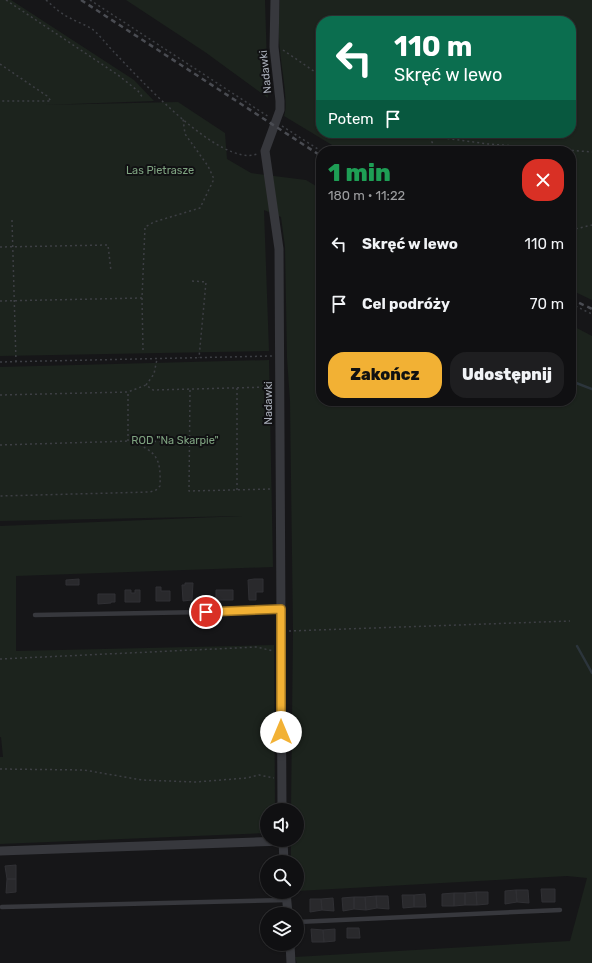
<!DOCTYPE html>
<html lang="pl">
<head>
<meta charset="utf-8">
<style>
  :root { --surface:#101012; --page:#1e1e20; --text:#f1f3f6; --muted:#9c9d9f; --line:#303032; --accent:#f2b134 }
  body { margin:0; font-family:Rubik,sans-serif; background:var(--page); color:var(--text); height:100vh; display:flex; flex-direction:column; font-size:15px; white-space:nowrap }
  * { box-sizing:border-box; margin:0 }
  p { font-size:13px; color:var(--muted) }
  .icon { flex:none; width:22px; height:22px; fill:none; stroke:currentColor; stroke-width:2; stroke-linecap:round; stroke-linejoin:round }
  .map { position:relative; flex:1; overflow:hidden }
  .details { position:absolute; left:316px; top:146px; width:260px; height:260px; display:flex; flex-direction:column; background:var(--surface); border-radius:16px; box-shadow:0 1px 3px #0004,0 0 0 1px var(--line) }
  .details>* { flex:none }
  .hud { position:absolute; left:316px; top:16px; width:260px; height:122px; border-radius:16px; box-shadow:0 1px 3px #0004,0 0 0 1px var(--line); background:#0b6e4f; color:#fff; overflow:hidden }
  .controls { position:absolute; left:260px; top:803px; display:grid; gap:8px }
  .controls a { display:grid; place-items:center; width:44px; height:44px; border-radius:50%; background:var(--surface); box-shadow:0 1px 3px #0004,0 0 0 1px var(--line); font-size:20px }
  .pin { position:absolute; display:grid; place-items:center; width:34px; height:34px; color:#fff; margin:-17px; border:2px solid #fff; border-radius:50%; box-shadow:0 1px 4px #0007 }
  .me { position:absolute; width:44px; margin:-22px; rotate:0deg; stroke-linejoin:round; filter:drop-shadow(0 0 3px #0008) }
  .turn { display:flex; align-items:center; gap:14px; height:84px; padding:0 12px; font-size:18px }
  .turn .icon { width:52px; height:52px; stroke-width:2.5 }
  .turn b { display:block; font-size:28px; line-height:34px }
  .then { display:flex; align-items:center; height:38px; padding:0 12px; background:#0003; gap:8px; font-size:15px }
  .round { display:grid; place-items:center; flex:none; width:42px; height:42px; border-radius:16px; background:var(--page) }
  .head { display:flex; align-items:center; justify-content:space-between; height:68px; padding:0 12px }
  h1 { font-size:24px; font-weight:800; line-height:30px; color:#1e9e55 }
  .button { display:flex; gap:8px; margin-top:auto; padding:8px 12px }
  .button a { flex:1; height:46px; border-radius:16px; background:var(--accent); color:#111; font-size:16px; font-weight:800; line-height:46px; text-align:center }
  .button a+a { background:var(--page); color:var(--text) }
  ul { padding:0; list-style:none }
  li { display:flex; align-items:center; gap:12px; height:60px; padding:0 12px }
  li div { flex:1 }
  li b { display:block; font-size:15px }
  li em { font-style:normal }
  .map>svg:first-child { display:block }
  .green { fill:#1c231d; fill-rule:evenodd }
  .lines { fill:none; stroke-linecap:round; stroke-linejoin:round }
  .stream { stroke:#2c353c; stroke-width:2.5 }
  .building { fill:#29292c; stroke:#303034 }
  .path { stroke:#3d3f44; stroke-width:1.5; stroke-dasharray:2 3; stroke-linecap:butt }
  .lane { stroke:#37383d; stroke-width:4.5 }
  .street { stroke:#37383d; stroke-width:9 }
  .rail { stroke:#4a4c52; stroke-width:2.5; stroke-dasharray:5 4; stroke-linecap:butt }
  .route-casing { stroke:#9d7322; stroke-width:10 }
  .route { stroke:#f2b134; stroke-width:7 }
  .labels { text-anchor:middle; stroke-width:4; stroke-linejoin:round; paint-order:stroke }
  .street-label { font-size:11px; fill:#a8adb8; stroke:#111113 }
  .park-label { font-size:11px; fill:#7fa381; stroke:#111113 }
</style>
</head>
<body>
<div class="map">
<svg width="592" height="963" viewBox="0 0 592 963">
  <rect width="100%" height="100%" fill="#161618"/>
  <path class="green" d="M 0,0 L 11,0 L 134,80 L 154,101 L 44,105 L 178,102 L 225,133 L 227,159 L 251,173 L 306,180 L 321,189 L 321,401 L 571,401 L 571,325 L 592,336 L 592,963 L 297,963 L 295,957 L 570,941 L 587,878 L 567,876 L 297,891 L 297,862 L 291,862 L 291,840 L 297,840 L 297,810 L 291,810 L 293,631 L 290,401 L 287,358 L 285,247 L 281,217 L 264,210 L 269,351 L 0,356 Z
    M 126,0 L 265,0 L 268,98 L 205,52 Z
    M 280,0 L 592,0 L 592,300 L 571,290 L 571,151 L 342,151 L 284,116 C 289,104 281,65 280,50 C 278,34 279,17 280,0 ZM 321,21 L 571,21 L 571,133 L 321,133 Z
    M 269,360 L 273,567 L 16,576 L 16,651 L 274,645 L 275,810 L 267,810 L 267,833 L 0,844 L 0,757 L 3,757 L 1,737 L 0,737 L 0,526 L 243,516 L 0,521 L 0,367 Z"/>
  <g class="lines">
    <path class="stream" d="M 571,381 L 592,389
      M 577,646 L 592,673"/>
  </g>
  <path class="building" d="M 79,579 L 79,585 L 66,585 L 66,580 Z
    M 254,579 L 263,579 L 263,592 L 256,592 L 256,600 L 249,600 L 248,580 Z
    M 185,583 L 193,583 L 192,600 L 183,601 L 182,585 L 185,585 Z
    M 156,587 L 161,587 L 161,591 L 170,591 L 170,601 L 156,601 Z
    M 125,590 L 131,590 L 131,593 L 135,593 L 135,590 L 140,590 L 140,602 L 125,602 Z
    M 216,590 L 233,590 L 233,600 L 216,600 Z
    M 98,594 L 115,594 L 115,602 L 111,602 L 111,603 L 98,604 Z
    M 16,865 L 16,879 L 7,879 L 5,866 Z
    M 7,879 L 16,879 L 16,892 L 6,893 Z
    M 541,889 L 555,889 L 555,902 L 542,902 Z
    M 516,890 L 528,890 L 529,903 L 517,902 Z
    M 516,890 L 517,902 L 505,904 L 505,891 Z
    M 476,892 L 488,892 L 488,904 L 477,905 Z
    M 476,892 L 477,905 L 465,905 L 465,893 Z
    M 454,893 L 465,893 L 465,905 L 454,906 Z
    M 454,893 L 454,906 L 442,906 L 442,894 Z
    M 425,894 L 426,907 L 414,907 L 414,895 Z
    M 402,895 L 414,895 L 414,907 L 403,908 Z
    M 376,896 L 388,896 L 389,909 L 377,908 Z
    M 376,896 L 377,908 L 366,910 L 365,897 Z
    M 354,897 L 365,897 L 366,910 L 354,909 Z
    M 354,897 L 354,909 L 343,911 L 342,898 Z
    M 333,898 L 334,911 L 322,910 L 321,899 Z
    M 310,899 L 321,899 L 322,910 L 310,912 Z
    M 347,928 L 359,928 L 360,938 L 347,938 Z
    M 311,929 L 323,930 L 324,942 L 312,942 Z
    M 335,929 L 335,941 L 324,942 L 323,930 Z"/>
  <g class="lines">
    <path class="path" d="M 6,0 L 118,75 L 138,91 L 143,98
      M 46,0 C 54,7 61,14 70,18 C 77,22 86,25 92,29 C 100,35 106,44 113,51 C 138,77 220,168 257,154
      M 90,0 L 269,117
      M 283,50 L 321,76
      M 0,64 L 47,96 L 51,101 L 0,101
      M 282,126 L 321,151
      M 426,133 L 438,151
      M 428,134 L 444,138 L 488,144 L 592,152
      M 12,220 L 16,362
      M 571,230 L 592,225
      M 0,247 L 108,245 L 111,271
      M 192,281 L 206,282 L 199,358
      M 0,301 L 142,298
      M 571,304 L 592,314
      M 143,350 L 142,298 L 145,227 L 154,222 L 200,208 L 214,179 L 208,166 L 185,134 L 183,119
      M 0,362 L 272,356
      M 146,385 L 154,374 L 157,359
      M 237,388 L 237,490
      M 190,390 L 189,491 L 273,489
      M 0,395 L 128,392 L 146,385 L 153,390 L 271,387
      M 128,441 L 128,392
      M 134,441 L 189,442
      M 0,445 L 131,441 C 157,452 161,458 160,486 L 156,490 L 150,492 L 0,496
      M 289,631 L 570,621
      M 0,659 L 257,647 L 273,651
      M 0,769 L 84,770 L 142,780 L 195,782 L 247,778 L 259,775 L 274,778"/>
    <path class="lane" d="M 35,615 L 206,612 L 281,609
      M 2,907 L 287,900
      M 297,922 L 560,910"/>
    <path class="street" d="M 275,0 L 274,47 L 280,101 L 280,110 L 265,151 L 279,249 L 282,810
      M 283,840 L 284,862
      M 0,851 L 283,841
      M 286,892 L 288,914
      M 290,944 L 291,963"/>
    <path class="rail" d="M 81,0 L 321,156
      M 571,299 L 592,309"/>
  </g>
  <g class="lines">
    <defs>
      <path id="route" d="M 206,612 L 281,609 L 281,732"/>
    </defs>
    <use href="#route" class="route-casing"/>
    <use href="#route" class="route"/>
  </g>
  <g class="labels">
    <g class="street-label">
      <text transform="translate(265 72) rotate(-96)" y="4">Nadawki</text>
      <text transform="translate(268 403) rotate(-90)" y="4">Nadawki</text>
    </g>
    <g class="park-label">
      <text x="160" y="174">Las Pietrasze</text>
      <text x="175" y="444">ROD "Na Skarpie"</text>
    </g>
  </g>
</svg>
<div class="controls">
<a><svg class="icon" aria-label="sound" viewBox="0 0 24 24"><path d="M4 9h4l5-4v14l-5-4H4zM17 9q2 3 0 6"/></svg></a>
<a><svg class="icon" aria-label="search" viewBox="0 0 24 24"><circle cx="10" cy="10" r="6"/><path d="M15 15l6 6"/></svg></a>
<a><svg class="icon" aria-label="layers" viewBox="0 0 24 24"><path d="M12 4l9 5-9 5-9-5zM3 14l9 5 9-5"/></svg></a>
</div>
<div class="pin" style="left:206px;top:612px;background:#d93025"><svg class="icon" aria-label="arrive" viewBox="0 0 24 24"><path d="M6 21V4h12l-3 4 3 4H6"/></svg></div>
<svg class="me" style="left:281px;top:732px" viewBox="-20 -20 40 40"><circle r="19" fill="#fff"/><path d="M0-13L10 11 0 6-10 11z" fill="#f2b134"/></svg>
<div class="hud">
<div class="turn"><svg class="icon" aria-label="left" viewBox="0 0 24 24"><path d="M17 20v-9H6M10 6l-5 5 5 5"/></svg><div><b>110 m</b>Skręć w lewo</div></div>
<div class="then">Potem<svg class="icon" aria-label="arrive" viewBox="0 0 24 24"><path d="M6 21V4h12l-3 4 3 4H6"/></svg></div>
</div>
<section class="details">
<div class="head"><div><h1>1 min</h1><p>180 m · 11:22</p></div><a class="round" style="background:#d93025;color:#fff"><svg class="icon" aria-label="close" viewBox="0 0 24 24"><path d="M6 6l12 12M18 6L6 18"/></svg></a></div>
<ul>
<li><svg class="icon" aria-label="left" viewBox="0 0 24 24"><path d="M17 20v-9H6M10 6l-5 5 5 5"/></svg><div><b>Skręć w lewo</b></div><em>110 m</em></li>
<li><svg class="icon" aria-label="arrive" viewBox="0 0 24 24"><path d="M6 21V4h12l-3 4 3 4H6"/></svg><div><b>Cel podróży</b></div><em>70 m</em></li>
</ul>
<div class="button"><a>Zakończ</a><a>Udostępnij</a></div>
</section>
</div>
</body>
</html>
